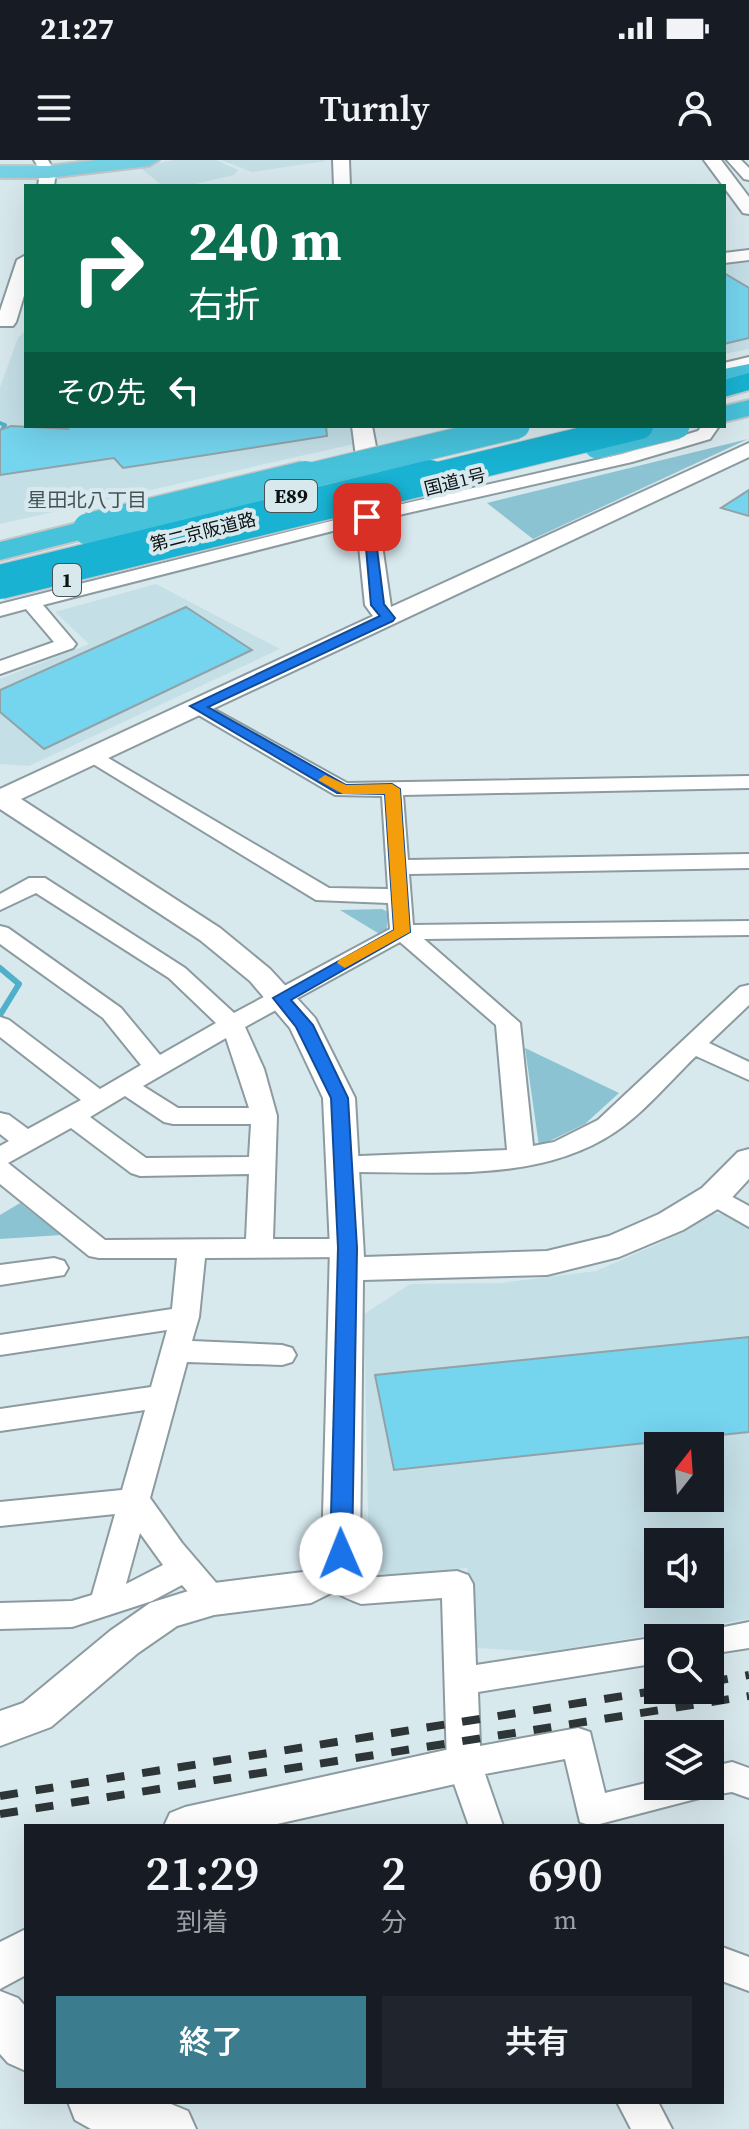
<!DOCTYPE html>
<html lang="ja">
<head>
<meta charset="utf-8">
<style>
  :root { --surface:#171b24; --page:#20242c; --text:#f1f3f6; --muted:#9ea1a6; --accent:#3b7d8e }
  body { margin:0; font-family:"Source Serif 4","Noto Sans JP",serif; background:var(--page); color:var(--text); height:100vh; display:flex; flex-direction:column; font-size:30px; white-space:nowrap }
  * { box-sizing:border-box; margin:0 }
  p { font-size:26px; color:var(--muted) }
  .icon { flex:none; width:44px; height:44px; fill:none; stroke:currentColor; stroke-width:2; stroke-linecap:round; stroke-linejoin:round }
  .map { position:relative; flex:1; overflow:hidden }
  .sheet { position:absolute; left:24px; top:1664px; width:700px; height:280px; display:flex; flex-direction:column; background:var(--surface); border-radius:0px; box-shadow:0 8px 32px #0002 }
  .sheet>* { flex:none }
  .top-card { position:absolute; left:24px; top:24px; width:702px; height:244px; border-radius:0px; box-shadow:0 8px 32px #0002; background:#0b6e4f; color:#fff; overflow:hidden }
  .needle { width:52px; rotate:17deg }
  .controls { position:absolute; left:644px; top:1272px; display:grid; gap:16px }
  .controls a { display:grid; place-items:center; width:80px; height:80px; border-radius:0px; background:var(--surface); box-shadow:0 8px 32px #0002; font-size:40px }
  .pin { position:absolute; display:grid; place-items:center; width:68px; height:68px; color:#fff; margin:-34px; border-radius:16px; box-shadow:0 4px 12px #0006 }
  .me { position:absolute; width:88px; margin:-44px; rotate:359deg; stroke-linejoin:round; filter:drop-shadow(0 0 6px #0008) }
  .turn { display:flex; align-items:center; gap:28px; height:168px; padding:0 32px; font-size:36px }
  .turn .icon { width:104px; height:104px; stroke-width:2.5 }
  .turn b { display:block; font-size:56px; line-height:68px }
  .then { display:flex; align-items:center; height:76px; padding:0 32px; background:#0003; gap:16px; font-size:30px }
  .eta { display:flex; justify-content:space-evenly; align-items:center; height:136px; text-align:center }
  .eta b { font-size:48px; font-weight:600; line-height:56px }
  .primary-button { display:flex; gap:16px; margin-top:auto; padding:16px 32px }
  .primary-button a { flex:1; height:92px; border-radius:0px; background:var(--accent); color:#fff; font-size:32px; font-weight:600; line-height:92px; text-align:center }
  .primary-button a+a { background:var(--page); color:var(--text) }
  .status { display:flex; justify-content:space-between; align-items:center; height:56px; padding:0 40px; background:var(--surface); direction:ltr }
  .status svg { height:22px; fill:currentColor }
  header { display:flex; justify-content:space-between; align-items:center; height:104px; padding:0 32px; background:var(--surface); font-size:36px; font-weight:600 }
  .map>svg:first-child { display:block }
  .built { fill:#c5dfe7; fill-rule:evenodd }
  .green { fill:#8cc3d3 }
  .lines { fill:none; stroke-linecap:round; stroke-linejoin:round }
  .stream-far1 { stroke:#50b0c9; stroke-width:4 }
  .stream { stroke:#50b0c9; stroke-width:6 }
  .building { fill:#75d4ee; stroke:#92a2a7; stroke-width:2 }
  .minor-casing { stroke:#8b9ba0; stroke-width:4 }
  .tertiary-casing { stroke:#8b9ba0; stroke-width:4 }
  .secondary-casing { stroke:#8b9ba0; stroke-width:4 }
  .primary-casing { stroke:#c5c6c6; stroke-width:4 }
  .trunk-casing { stroke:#c5c6c6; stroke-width:4 }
  .motorway-casing { stroke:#c5c6c6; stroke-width:4 }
  .minor { fill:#fff; fill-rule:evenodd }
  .tertiary { fill:#fff; fill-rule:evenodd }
  .secondary { fill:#fff; fill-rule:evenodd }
  .primary { fill:#75d1e4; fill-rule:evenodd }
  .trunk { fill:#47c2db; fill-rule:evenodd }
  .motorway { fill:#19b2d2; fill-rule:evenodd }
  .rail { stroke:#2e3537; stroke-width:8; stroke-dasharray:18 18; stroke-linecap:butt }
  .trunk-bridge-far1-casing { stroke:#c5c6c6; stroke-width:27; stroke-linecap:butt }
  .trunk-bridge-casing { stroke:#c5c6c6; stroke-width:35; stroke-linecap:butt }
  .motorway-bridge-far1-casing { stroke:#c5c6c6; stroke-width:28; stroke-linecap:butt }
  .motorway-bridge-casing { stroke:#c5c6c6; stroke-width:37; stroke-linecap:butt }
  .trunk-bridge-far1 { stroke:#47c2db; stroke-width:25 }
  .trunk-bridge { stroke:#47c2db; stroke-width:32 }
  .motorway-bridge-far1 { stroke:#19b2d2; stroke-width:26 }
  .motorway-bridge { stroke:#19b2d2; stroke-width:34 }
  .route { fill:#1a73e8; stroke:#114b97; stroke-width:2 }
  .slow { fill:#f59e0b }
  .labels { text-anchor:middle; stroke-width:8; stroke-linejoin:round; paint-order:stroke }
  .far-street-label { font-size:18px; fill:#0c1213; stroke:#d8e9ee }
  .shield { fill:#d8e9ee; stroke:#495255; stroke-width:2 }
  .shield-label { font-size:20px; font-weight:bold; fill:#0c1213 }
  .far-neighbourhood-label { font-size:20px; fill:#455357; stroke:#d8e9ee }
</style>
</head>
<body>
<div class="status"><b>21:27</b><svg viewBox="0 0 49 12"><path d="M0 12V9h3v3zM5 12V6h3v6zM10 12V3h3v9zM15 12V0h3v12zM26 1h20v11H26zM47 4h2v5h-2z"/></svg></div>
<header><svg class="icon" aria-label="menu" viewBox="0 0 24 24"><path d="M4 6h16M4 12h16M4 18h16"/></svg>Turnly<svg class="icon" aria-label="person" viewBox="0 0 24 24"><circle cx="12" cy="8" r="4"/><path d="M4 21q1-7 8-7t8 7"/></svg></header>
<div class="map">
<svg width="749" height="1969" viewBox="0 0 749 1969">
  <rect width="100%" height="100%" fill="#d8e9ee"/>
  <path class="built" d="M 174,0 L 216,0 L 238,10 L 234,15 L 187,26 L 163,26 L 139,7 Z
    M 221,0 L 323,0 L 326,1 L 252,12 Z
    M 749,98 L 749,189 L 724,194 L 724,101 Z
    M 26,170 L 26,266 L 353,266 L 354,284 L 0,364 L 0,227 L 18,178 Z
    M 156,424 L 280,489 L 29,606 L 0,604 L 0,519 L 89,484 L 55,452 Z
    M 711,1053 L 730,1055 L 749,1067 L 749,1459 L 546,1492 L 476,1488 L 467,1408 L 388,1415 L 369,1406 L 364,1154 L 410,1124 L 500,1123 L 596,1111 L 660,1083 ZM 658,1286 L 710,1286 L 710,1338 L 658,1338 ZM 658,1382 L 710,1382 L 710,1434 L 658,1434 Z"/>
  <path class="green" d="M 748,279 L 533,379 L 487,343 Z
    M 382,749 L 388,752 L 386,778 L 340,750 Z
    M 525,888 L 619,933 L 585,964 L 539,986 Z
    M 20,1043 L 61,1075 L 0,1079 L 0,1055 Z"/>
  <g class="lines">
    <path class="stream-far1" d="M 0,263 L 5,265 L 0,273"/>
    <path class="stream" d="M 0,808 L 19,824 L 0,855"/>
  </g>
  <path class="building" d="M 724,113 L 749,128 L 749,178 L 724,184 Z
    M 11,266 L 68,269 L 66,266 L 326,266 L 327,276 L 123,308 L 114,298 L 0,315 L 0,270 Z
    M 749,330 L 749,356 L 721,348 Z
    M 186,447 L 252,490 L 44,589 L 0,552 L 0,530 Z
    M 749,1177 L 749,1272 L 394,1310 L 375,1215 Z"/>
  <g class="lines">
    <defs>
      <path id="minor" d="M 34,0 L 48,0 L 55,12 L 43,15 Z
        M 727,0 L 741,0 L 749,8 L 749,20 L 744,19 Z
        M 749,197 L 749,207 L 724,213 L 724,203 Z
        M 702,266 L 719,266 L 710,279 L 632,302 L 368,362 L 43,445 L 76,484 L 73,488 L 0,514 L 0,501 L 54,482 L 26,449 L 0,456 L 0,444 L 367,352 L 622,294 L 698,271 Z
        M 197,540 L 347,623 L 749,616 L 749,628 L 403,635 L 408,700 L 749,694 L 749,708 L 409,714 L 413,765 L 749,761 L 749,775 L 424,779 L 520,863 L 533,986 L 554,982 L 598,960 L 740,827 L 749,825 L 749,845 L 709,883 L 749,902 L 749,920 L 696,896 C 671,920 643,954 615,972 C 538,1024 433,1011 345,1012 L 336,1009 L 332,1003 L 336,997 L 507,990 L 496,865 L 400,782 L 245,867 L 264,909 L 277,956 L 273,1079 L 347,1079 L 357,1081 L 361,1088 L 357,1095 L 347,1097 L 205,1098 L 199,1157 L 192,1181 L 282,1185 L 292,1188 L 296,1195 L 292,1202 L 282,1205 L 187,1202 L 150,1338 L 182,1383 L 230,1439 L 225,1448 C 204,1455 195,1439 182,1425 L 152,1441 L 72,1467 L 0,1469 L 0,1443 L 72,1441 L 92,1435 L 115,1354 L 0,1366 L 0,1342 L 122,1330 L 145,1250 L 0,1271 L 0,1249 L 151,1227 L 167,1170 L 0,1195 L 0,1175 L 172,1149 L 177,1098 L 99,1098 L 89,1096 L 0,1024 L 0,986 L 9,981 L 0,974 L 0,953 L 9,955 L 28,969 L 81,940 L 0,877 L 0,857 L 9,860 L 100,929 L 141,905 L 103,858 L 0,784 L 0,766 L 8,768 L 121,848 L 160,895 L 216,863 L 169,818 L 36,733 L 0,750 L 0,734 L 29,718 L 45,718 L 185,808 L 234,853 L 390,769 L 388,743 L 316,740 L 80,596 L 84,592 L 98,592 L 329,728 L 388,729 L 382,636 L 335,635 L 190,550 L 187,546 ZM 226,878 L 249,948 L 178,948 L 143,926 ZM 125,936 L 164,962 L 173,964 L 251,964 L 249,997 L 146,998 L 90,957 ZM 71,968 L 131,1013 L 140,1016 L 249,1014 L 246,1079 L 105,1080 L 8,1003 ZM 140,1373 L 163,1405 L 126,1424 Z
        M 714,1027 L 749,1046 L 749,1067 L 705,1042 L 701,1036 L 705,1030 Z
        M 54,1098 L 64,1101 L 68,1108 L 64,1115 L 0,1125 L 0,1105 Z
        M 333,1402 L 365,1418 L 457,1411 L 468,1415 L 473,1424 L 476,1505 L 658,1477 L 662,1478 L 658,1478 L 658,1503 L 478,1532 L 480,1586 L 578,1568 L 590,1572 L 605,1633 L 658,1620 L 658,1626 L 710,1626 L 710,1607 L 732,1602 L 749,1608 L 749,1638 L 732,1632 L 707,1636 L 592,1666 L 580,1662 L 565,1599 L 485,1614 L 503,1666 L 469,1666 L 447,1604 L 442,1438 L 361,1444 C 345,1438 325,1429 317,1414 L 322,1405 Z
        M 749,1462 L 749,1488 L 710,1494 L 710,1478 L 695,1478 L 699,1472 Z
        M 722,1787 L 749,1797 L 749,1831 L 722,1821 Z
        M 617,1942 L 658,1942 L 672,1969 L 631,1969 Z"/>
      <path id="tertiary" d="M 333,0 L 349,0 L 350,26 L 334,26 Z
        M 704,0 L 721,0 L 749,37 L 749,54 L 743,53 Z
        M 48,7 L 56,12 L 54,26 L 38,26 L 40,12 Z
        M 749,90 L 749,100 L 724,103 L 724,93 Z
        M 26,95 L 26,129 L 16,162 L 13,166 L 0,166 L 0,151 L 17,100 Z
        M 352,266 L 372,266 L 378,297 L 375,302 L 367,303 L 356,297 Z
        M 749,283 L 749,297 L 21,639 L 220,768 L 270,809 L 315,858 L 355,938 L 364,1097 L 547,1091 L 609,1076 L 659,1054 L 702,1028 L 738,992 L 749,989 L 749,1019 L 726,1044 L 683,1070 L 619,1097 L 547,1115 L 363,1120 L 360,1394 L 347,1425 L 311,1443 L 214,1455 L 177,1466 L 138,1493 L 51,1567 L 0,1586 L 0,1551 L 23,1543 L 110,1471 L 150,1443 L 214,1423 L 303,1412 L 318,1404 L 322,1394 L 330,1088 L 323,938 L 290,868 L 250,821 L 200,780 L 0,649 L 0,629 L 373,456 L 365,445 L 356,357 L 359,352 L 367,350 L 378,357 L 391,447 Z
        M 464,1586 L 479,1591 L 485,1604 L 479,1617 L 464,1622 L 268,1666 L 164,1666 L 170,1653 L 185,1647 Z
        M 26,1769 L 26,1815 L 0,1829 L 0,1782 Z"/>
      <path id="secondary" d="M 0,1831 L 18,1838 L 26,1847 L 26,1911 L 8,1903 L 0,1894 Z
        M 68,1942 L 166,1942 L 188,1951 L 196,1969 L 91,1969 L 75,1960 Z"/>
      <path id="primary" d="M 96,0 L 159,0 L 149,6 L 48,18 L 0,18 L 0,6 L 48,6 Z"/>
      <path id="trunk" d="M 749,204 L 749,220 L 724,225 L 724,209 Z
        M 749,240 L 749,256 L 724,262 L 724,246 Z
        M 89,360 L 99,363 L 104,369 L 99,375 L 0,400 L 0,382 Z"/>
      <path id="motorway" d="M 749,213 L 749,230 L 724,237 L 724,220 Z"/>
    </defs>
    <use href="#minor" class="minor-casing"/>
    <use href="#tertiary" class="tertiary-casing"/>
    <use href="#secondary" class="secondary-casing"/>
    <use href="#primary" class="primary-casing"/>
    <use href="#trunk" class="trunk-casing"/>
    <use href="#motorway" class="motorway-casing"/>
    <use href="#minor" class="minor"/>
    <use href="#tertiary" class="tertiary"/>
    <use href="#secondary" class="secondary"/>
    <use href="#primary" class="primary"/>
    <use href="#trunk" class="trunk"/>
    <use href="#motorway" class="motorway"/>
    <path class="rail" d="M 710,1522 L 749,1515
      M 0,1636 L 660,1530
      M 0,1654 L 749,1536"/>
    <defs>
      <path id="trunk-bridge-far1" d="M 597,286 L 677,266
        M 296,319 L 517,266"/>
      <path id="trunk-bridge" d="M 89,369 L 305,317"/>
      <path id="motorway-bridge-far1" d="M 422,319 L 640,266"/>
      <path id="motorway-bridge" d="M 0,422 L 430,317"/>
    </defs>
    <use href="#trunk-bridge-far1" class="trunk-bridge-far1-casing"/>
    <use href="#trunk-bridge" class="trunk-bridge-casing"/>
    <use href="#motorway-bridge-far1" class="motorway-bridge-far1-casing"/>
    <use href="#motorway-bridge" class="motorway-bridge-casing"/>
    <use href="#trunk-bridge-far1" class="trunk-bridge-far1"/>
    <use href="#trunk-bridge" class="trunk-bridge"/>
    <use href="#motorway-bridge-far1" class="motorway-bridge-far1"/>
    <use href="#motorway-bridge" class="motorway-bridge"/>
  </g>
  <path class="route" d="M 363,354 L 373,357 L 384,444 L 395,458 L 393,461 L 208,547 L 346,625 L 392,624 L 400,629 L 410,772 L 291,840 L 313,865 L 348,938 L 357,1088 L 352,1394 L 349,1400 L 341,1403 L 334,1400 L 330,1394 L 338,1088 L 331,938 L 296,867 L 273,838 L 394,770 L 385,634 L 337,633 L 190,546 L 380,456 L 371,445 Z"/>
  <path class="slow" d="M 325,615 L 346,625 L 392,624 L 400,629 L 410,772 L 345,808 L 337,803 L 339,800 L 394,770 L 385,634 L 343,634 L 318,620 Z"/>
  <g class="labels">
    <g class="far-street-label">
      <text transform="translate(455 322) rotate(-14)" y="6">国道1号</text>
      <text transform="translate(203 372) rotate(-14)" y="6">第二京阪道路</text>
    </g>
    <g class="shield">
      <rect x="265" y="320" width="52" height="32" rx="6"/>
      <rect x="53" y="404" width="28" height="32" rx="6"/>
    </g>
    <g class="shield-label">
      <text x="291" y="343">E89</text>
      <text x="67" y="427">1</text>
    </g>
    <g class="far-neighbourhood-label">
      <text x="87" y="347">星田北八丁目</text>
    </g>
  </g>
</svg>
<div class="controls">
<a><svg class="needle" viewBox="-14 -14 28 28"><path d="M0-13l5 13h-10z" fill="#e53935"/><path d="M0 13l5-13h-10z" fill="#9ea1a6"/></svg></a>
<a><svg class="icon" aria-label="sound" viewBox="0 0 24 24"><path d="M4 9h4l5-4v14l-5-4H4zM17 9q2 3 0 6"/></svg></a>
<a><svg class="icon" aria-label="search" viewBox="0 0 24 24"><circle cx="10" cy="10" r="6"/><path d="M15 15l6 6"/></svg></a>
<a><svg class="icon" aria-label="layers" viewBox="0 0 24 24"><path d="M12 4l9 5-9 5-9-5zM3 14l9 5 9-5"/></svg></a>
</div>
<div class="pin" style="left:367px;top:357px;background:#d93025"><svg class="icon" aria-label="arrive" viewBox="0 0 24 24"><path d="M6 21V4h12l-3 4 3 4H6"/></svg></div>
<svg class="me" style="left:341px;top:1394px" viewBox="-20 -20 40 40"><circle r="19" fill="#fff"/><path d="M0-13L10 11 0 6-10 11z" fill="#1a73e8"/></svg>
<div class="top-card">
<div class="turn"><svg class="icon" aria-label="right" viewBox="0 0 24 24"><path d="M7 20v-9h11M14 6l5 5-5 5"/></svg><div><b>240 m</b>右折</div></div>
<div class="then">その先<svg class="icon" aria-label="left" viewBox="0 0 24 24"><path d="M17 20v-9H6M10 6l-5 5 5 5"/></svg></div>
</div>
<section class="sheet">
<div class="eta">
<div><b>21:29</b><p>到着</p></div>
<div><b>2</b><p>分</p></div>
<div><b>690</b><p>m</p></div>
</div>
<div class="primary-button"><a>終了</a><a>共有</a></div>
</section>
</div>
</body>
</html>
